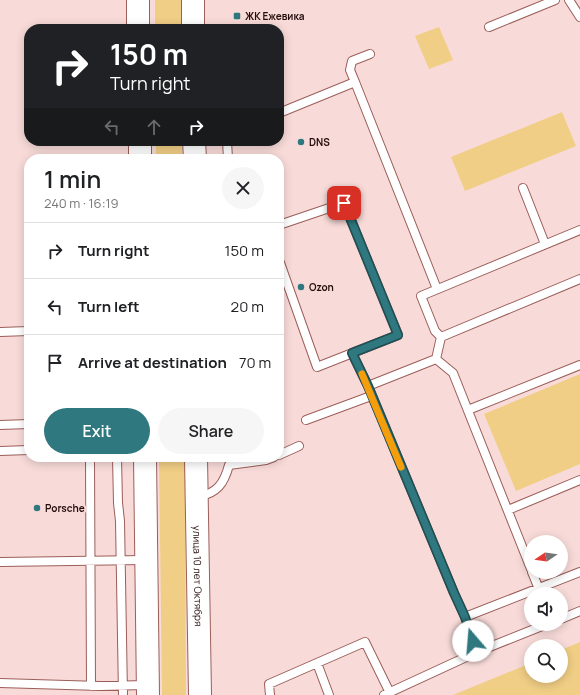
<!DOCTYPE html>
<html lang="en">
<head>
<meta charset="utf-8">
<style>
  :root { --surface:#fff; --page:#f6f6f6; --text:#202124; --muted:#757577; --line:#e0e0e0; --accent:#2f787f }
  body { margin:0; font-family:Manrope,sans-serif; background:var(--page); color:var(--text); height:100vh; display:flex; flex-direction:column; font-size:15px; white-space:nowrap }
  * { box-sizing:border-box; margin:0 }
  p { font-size:13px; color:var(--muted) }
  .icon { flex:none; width:22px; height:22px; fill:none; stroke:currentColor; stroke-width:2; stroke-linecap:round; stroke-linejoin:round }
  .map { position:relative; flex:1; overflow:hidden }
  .drawer { position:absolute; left:24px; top:154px; width:260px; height:308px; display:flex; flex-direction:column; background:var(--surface); border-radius:16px; box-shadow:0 2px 10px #0003 }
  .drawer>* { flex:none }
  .banner { position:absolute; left:24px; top:24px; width:260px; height:122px; border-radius:16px; box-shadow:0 2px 10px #0003; background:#202124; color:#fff; overflow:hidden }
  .needle { width:26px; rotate:257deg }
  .controls { position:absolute; left:524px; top:535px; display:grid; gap:8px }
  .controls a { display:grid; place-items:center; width:44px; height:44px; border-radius:50%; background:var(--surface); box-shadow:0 2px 10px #0003; font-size:20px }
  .pin { position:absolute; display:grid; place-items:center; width:34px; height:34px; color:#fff; margin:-17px; border-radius:8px; box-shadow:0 2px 6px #0006 }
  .me { position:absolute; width:44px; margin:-22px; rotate:342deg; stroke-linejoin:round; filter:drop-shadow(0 0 3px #0008) }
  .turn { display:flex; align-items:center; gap:14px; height:84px; padding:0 20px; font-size:18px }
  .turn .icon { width:52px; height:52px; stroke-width:2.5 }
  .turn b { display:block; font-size:28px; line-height:34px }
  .lanes { display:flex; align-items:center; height:38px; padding:0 20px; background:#0003; justify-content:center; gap:20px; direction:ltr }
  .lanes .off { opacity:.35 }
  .round { display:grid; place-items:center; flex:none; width:42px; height:42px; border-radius:21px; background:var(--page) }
  .overview { display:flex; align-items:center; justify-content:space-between; height:68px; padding:0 20px }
  h1 { font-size:24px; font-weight:600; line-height:30px }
  .primary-button { display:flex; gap:8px; margin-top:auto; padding:8px 20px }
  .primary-button a { flex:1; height:46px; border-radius:24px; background:var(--accent); color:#fff; font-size:16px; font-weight:600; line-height:46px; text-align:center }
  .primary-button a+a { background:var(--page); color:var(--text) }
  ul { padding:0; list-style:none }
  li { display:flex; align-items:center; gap:12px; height:56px; padding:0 20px; border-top:1px solid var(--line) }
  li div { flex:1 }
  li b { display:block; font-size:15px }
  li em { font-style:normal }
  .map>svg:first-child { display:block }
  .green { fill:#f1ce85 }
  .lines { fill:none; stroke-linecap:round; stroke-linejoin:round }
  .service-casing { stroke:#9b5e59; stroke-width:10 }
  .primary-casing { stroke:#9b5e59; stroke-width:24 }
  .service { stroke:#fff; stroke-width:8 }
  .primary { stroke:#fff; stroke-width:22 }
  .route-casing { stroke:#1f4e53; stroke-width:10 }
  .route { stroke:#2f787f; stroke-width:7 }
  .slow { stroke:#f59e0b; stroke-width:7 }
  .poi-dot { fill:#2f787f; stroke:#f8dbd9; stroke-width:1.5 }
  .labels { text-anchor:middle; stroke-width:4; stroke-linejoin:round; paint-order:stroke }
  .poi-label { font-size:10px; font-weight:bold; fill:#260e0d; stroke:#f8dbd9; text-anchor:start }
  .street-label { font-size:10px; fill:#260e0d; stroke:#f8dbd9 }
</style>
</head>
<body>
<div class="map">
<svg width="580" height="695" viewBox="0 0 580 695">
  <rect width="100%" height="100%" fill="#f8dbd9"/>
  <path class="green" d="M 155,0 L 181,0 L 181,29 L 155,29 Z
    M 439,27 L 453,60 L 429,69 L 415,36 Z
    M 562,112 L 576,146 L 465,191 L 451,157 Z
    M 156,141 L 182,141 L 182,159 L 156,159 Z
    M 580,374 L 580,464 L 516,491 L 484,414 Z
    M 159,457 L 185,457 L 186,695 L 162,695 Z
    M 580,642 L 580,695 L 453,695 L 531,663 L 531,676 L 561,676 L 561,650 Z"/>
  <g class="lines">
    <defs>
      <path id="service" d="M 569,0 L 580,17
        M 489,27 L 555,0
        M 355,82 L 350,70 L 352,61 L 370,54
        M 279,113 L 355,82 L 437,289
        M 227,141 L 228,159
        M 523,188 L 545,244
        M 279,225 L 344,203 L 398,335 L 317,367 L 279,260
        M 580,230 L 421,296 L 435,331 L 441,337 L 580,279
        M 0,332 L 29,331
        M 352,353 L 368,386
        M 436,359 L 441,337
        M 468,410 L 580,365
        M 306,420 L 371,396
        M 0,425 L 29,424
        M 0,451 L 29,450
        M 279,455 L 299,446
        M 90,457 L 91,686
        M 117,457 L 118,503 L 120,521 L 123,695
        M 198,497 C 217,493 224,484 229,465 L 266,460 L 274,457
        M 508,510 L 580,480
        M 0,562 L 145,560
        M 532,572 L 541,594
        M 465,617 L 580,572
        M 561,619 L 580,611
        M 477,652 L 465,617 L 454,593 L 368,386 L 436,359 L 453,373 L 531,569
        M 317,663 L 329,695
        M 0,683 L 100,686 L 147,685
        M 270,695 L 269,684 L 365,642 L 390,693
        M 384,695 L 477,652 L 547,624"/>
      <g id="primary">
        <path d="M 138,0 L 138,29"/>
        <path d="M 193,0 L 193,29"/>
        <path d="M 140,141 L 140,159"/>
        <path d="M 194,141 L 195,159"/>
        <path d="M 145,457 L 148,695"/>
        <path id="s1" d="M 196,457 L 200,695"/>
      </g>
    </defs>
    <use href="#service" class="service-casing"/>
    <use href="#primary" class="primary-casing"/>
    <use href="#service" class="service"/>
    <use href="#primary" class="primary"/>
  </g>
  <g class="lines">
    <defs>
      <path id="route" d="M 344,203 L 398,335 L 352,353 L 368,386 L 454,593 L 465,617 L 473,641"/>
    </defs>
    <use href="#route" class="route-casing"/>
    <use href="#route" class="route"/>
    <path class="slow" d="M 362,374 L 401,467"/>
  </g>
  <g class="poi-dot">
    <rect x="233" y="12" width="8" height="8" rx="2"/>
    <circle cx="301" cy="142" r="4"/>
    <circle cx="301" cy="287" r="4"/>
    <circle cx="37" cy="508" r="4"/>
  </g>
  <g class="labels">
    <g class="poi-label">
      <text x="245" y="20">ЖК Ежевика</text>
      <text x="309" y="146">DNS</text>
      <text x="309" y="291">Ozon</text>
      <text x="45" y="512">Porsche</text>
    </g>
    <g class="street-label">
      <text dy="4" stroke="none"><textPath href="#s1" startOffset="119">улица 10 лет Октября</textPath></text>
    </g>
  </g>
</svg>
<div class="controls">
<a><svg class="needle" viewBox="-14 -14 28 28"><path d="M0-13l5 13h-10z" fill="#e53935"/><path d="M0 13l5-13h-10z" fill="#757577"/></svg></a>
<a><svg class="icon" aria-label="sound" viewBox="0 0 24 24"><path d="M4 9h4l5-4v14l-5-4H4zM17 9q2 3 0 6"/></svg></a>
<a><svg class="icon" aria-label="search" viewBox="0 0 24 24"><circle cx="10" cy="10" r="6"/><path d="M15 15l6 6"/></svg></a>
</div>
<div class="pin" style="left:344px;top:203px;background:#d93025"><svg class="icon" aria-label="arrive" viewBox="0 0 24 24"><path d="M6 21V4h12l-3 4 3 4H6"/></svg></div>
<svg class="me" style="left:473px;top:641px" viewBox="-20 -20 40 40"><circle r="19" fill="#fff"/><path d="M0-13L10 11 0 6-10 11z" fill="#2f787f"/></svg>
<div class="banner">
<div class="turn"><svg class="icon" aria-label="right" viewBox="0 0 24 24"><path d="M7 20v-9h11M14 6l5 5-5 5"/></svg><div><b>150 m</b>Turn right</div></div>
<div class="lanes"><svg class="icon off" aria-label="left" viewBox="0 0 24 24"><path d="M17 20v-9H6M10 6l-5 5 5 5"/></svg><svg class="icon off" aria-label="ahead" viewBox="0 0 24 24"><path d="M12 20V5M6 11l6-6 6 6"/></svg><svg class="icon" aria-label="right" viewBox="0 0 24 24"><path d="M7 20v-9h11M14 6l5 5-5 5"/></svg></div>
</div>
<section class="drawer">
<div class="overview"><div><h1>1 min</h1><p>240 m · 16:19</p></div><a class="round"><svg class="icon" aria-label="close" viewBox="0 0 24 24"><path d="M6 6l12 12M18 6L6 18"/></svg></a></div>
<ul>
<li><svg class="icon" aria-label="right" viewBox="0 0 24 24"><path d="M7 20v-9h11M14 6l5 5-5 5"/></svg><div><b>Turn right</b></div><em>150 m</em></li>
<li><svg class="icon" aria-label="left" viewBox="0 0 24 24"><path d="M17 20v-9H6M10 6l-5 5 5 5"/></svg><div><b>Turn left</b></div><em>20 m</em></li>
<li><svg class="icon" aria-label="arrive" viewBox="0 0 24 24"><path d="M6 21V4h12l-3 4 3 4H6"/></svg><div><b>Arrive at destination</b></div><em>70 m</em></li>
</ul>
<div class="primary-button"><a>Exit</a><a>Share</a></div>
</section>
</div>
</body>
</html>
